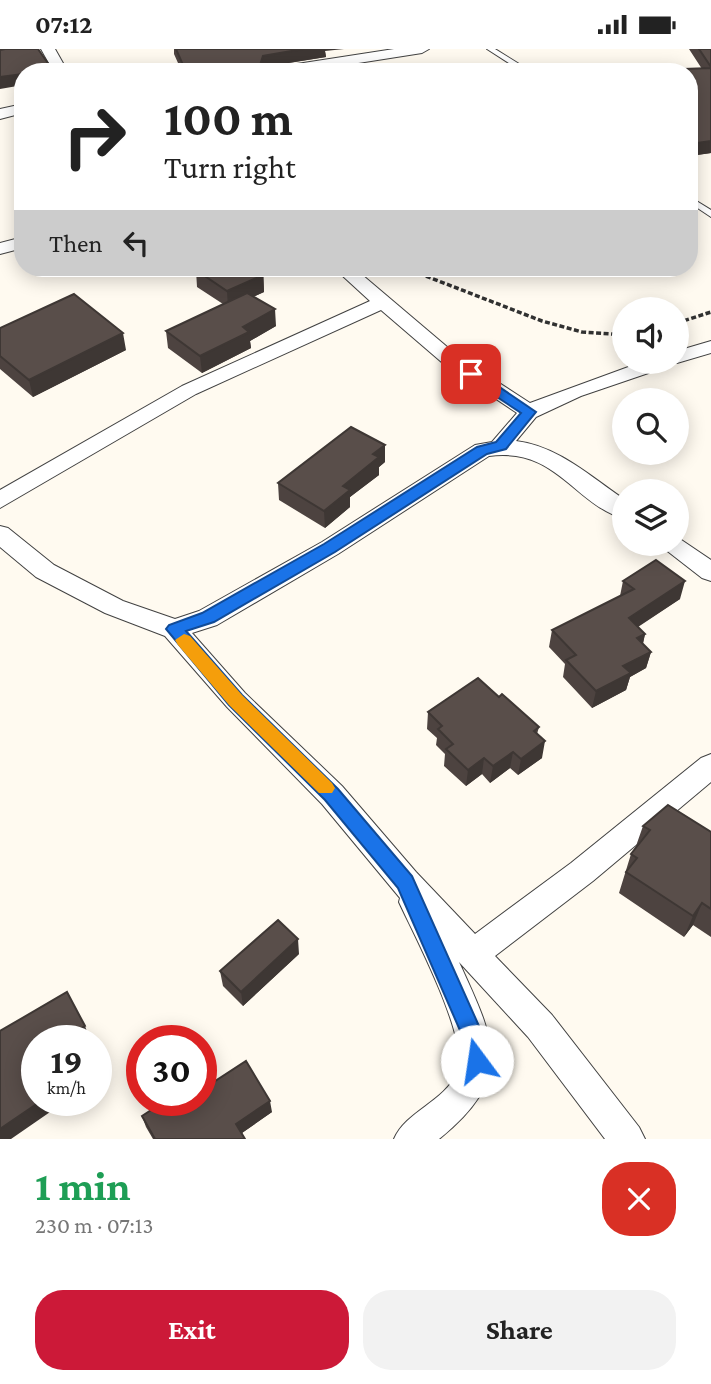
<!DOCTYPE html>
<html lang="en">
<head>
<meta charset="utf-8">
<style>
  :root { --surface:#fff; --page:#f2f2f2; --text:#222; --muted:#767676; --accent:#cc1938 }
  body { margin:0; font-family:"Crimson Pro",serif; background:var(--page); color:var(--text); height:100vh; display:flex; flex-direction:column; font-size:26px; white-space:nowrap }
  * { box-sizing:border-box; margin:0 }
  p { font-size:23px; color:var(--muted) }
  .icon { flex:none; width:38px; height:38px; fill:none; stroke:currentColor; stroke-width:2; stroke-linecap:round; stroke-linejoin:round }
  .map { position:relative; height:1090px; overflow:hidden }
  .side { display:flex; flex-direction:column; background:var(--surface); flex:1 }
  .side>* { flex:none }
  .hud { position:absolute; left:14px; top:14px; width:684px; height:214px; border-radius:28px; box-shadow:0 4px 18px #0003; background:#fff; color:var(--text); overflow:hidden }
  .tools { position:absolute; left:612px; top:248px; display:grid; gap:14px }
  .tools a { display:grid; place-items:center; width:77px; height:77px; border-radius:50%; background:var(--surface); box-shadow:0 4px 18px #0003; font-size:35px }
  .speed { position:absolute; left:21px; top:976px; display:flex; gap:14px; font-size:35px; font-weight:700; text-align:center }
  .speed>* { display:grid; place-content:center; width:91px; height:91px; border-radius:50%; background:var(--surface); box-shadow:0 4px 18px #0003; line-height:1 }
  .speed small { font-size:18px; font-weight:400 }
  .speed .limit { border:10px solid #d22; background:#fff; color:#111 }
  .pin { position:absolute; display:grid; place-items:center; width:60px; height:60px; color:#fff; margin:-30px; border-radius:14px; box-shadow:0 4px 10px #0006 }
  .me { position:absolute; width:77px; margin:-38px; rotate:346deg; stroke-linejoin:round; filter:drop-shadow(0 0 5px #0008) }
  .turn { display:flex; align-items:center; gap:24px; height:147px; padding:0 35px; font-size:32px }
  .turn .icon { width:91px; height:91px; stroke-width:2.5 }
  .turn b { display:block; font-size:49px; line-height:60px }
  .then { display:flex; align-items:center; height:66px; padding:0 35px; background:#0003; gap:14px; font-size:26px }
  .round { display:grid; place-items:center; flex:none; width:74px; height:74px; border-radius:28px; background:var(--page) }
  .summary { display:flex; align-items:center; justify-content:space-between; height:119px; padding:0 35px }
  h1 { font-size:42px; font-weight:700; line-height:52px; color:#1e9e55 }
  .primary-button { display:flex; gap:14px; margin-top:auto; padding:14px 35px }
  .primary-button a { flex:1; height:80px; border-radius:28px; background:var(--accent); color:#fff; font-size:28px; font-weight:700; line-height:80px; text-align:center }
  .primary-button a+a { background:var(--page); color:var(--text) }
  .status { display:flex; justify-content:space-between; align-items:center; height:49px; padding:0 35px; background:var(--surface); direction:ltr }
  .status svg { height:19px; fill:currentColor }
  .map>svg:first-child { display:block }
  .lines { fill:none; stroke-linecap:round; stroke-linejoin:round }
  .lane-casing { stroke:#424242; stroke-width:2 }
  .street-casing { stroke:#424242; stroke-width:2 }
  .path { stroke:#313131; stroke-width:3.5; stroke-dasharray:5 2.5; stroke-linecap:butt }
  .lane { fill:#fff; fill-rule:evenodd }
  .street { fill:#fff; fill-rule:evenodd }
  .wall { fill:#4d4340 }
  .shaded-wall { fill:#3e3734 }
  .building { fill:#594e4a; stroke:#3e3734; stroke-width:2 }
  .route { fill:#1a73e8; stroke:#114b97; stroke-width:2 }
  .slow { fill:#f59e0b }
</style>
</head>
<body>
<div class="status"><b>07:12</b><svg viewBox="0 0 49 12"><path d="M0 12V9h3v3zM5 12V6h3v6zM10 12V3h3v9zM15 12V0h3v12zM26 1h20v11H26zM47 4h2v5h-2z"/></svg></div>
<div class="map">
<svg width="711" height="1090" viewBox="0 0 711 1090">
  <rect width="100%" height="100%" fill="#fffaf0"/>
  <g class="lines">
    <defs>
      <path id="lane" d="M 487,0 L 495,0 L 532,23 L 523,23 Z
        M 690,148 L 711,161 L 711,168 L 690,154 Z"/>
      <path id="street" d="M 41,0 L 55,0 L 68,23 L 54,23 Z
        M 394,0 L 429,0 L 422,4 L 301,23 L 264,23 L 271,19 Z
        M 23,55 L 23,64 L 0,70 L 0,60 Z
        M 23,188 L 23,199 L 0,205 L 0,194 Z
        M 334,219 L 354,219 L 459,308 L 530,354 L 642,313 L 672,313 L 669,317 L 581,347 L 536,368 L 516,392 C 558,397 591,428 625,451 L 625,470 C 573,455 557,398 489,407 L 338,505 L 217,576 L 192,584 L 245,644 L 342,737 L 416,823 L 475,885 L 571,814 L 701,709 L 711,705 L 711,733 L 593,832 L 495,907 L 552,966 L 639,1078 L 645,1090 L 605,1090 L 528,988 L 459,913 C 495,992 515,1028 439,1090 L 394,1090 C 406,1062 444,1053 457,1024 C 471,992 414,886 399,853 L 400,849 L 322,755 L 227,658 L 165,587 L 105,564 L 36,528 L 0,498 L 0,477 L 8,479 L 54,516 L 123,552 L 175,570 L 199,562 L 322,493 L 475,396 L 492,393 L 517,364 L 445,316 L 381,261 L 196,345 L 0,459 L 0,441 L 182,337 L 370,252 Z
        M 711,292 L 711,304 L 677,314 L 674,313 L 677,313 L 677,302 Z
        M 677,488 L 711,511 L 711,532 L 702,529 L 666,501 L 662,495 L 677,495 Z"/>
    </defs>
    <use href="#lane" class="lane-casing"/>
    <use href="#street" class="street-casing"/>
    <path class="path" d="M 405,219 L 542,272 L 582,283 L 625,286
      M 677,274 L 711,263"/>
    <use href="#lane" class="lane"/>
    <use href="#street" class="street"/>
  </g>
  <path class="wall" d="M 174,0 L 325,2 L 326,8 L 269,17 L 272,23 L 182,23 L 174,5 Z
    M 689,0 L 711,0 L 711,104 L 690,107 L 690,23 L 702,20 Z
    M 263,219 L 264,243 L 253,248 L 276,277 L 250,292 L 251,299 L 202,324 L 168,299 L 166,282 L 223,255 L 197,238 L 196,221 Z
    M 0,279 L 126,301 L 33,348 L 0,320 Z
    M 385,413 L 379,418 L 379,426 L 350,448 L 350,458 L 325,479 L 279,451 L 278,434 Z
    M 623,532 L 680,550 L 638,578 L 645,585 L 643,595 L 651,603 L 646,619 L 630,628 L 626,641 L 592,659 L 563,628 L 565,615 L 549,598 L 552,581 L 620,547 Z
    M 499,648 L 539,678 L 537,685 L 542,709 L 518,726 L 510,719 L 490,734 L 482,725 L 466,737 L 444,717 L 445,705 L 436,696 L 437,689 L 427,680 L 428,663 Z
    M 643,777 L 711,783 L 711,888 L 693,876 L 684,888 L 619,844 L 631,805 L 636,797 Z
    M 299,905 L 243,957 L 223,937 L 220,922 Z
    M 212,1034 L 272,1063 L 242,1084 L 245,1090 L 153,1090 L 146,1078 L 142,1067 Z"/>
  <path class="shaded-wall" d="M 303,0 L 344,0 L 325,2 L 326,8 L 264,18 L 261,13 L 263,7 Z
    M 52,20 L 53,23 L 34,23 Z
    M 23,25 L 23,36 L 0,40 L 0,28 Z
    M 711,92 L 711,104 L 690,107 L 690,95 Z
    M 263,219 L 264,243 L 228,259 L 227,242 L 256,222 Z
    M 275,260 L 276,277 L 250,292 L 251,299 L 202,324 L 200,307 L 243,278 Z
    M 123,284 L 126,301 L 33,348 L 29,331 Z
    M 385,396 L 385,413 L 379,418 L 379,426 L 350,448 L 350,458 L 325,479 L 324,462 L 343,437 L 373,405 Z
    M 685,532 L 680,550 L 625,586 L 629,569 Z
    M 645,585 L 641,602 L 637,589 Z
    M 651,603 L 646,619 L 630,628 L 626,641 L 592,659 L 596,642 L 623,617 Z
    M 545,692 L 542,709 L 518,726 L 521,710 Z
    M 513,703 L 510,719 L 490,734 L 493,717 Z
    M 484,709 L 482,725 L 466,737 L 468,721 Z
    M 702,854 L 693,876 L 684,888 L 693,867 Z
    M 298,890 L 299,905 L 243,957 L 241,943 Z
    M 85,977 L 90,991 L 89,992 L 60,992 Z
    M 41,1052 L 66,1052 L 11,1090 L 0,1090 L 0,1080 Z
    M 270,1052 L 272,1063 L 239,1086 L 236,1075 Z"/>
  <path class="building" d="M 5,0 L 38,0 L 52,20 L 34,23 L 23,23 L 23,25 L 0,28 L 0,1 Z
    M 176,0 L 303,0 L 263,7 L 261,13 L 267,14 L 272,23 L 186,23 Z
    M 699,0 L 711,0 L 711,18 Z
    M 711,19 L 711,92 L 690,95 L 690,23 L 600,23 Z
    M 201,219 L 263,219 L 256,222 L 263,226 L 227,242 L 196,221 Z
    M 247,244 L 275,260 L 243,278 L 249,283 L 200,307 L 166,282 Z
    M 74,245 L 123,284 L 29,331 L 0,307 L 0,279 Z
    M 351,378 L 385,396 L 373,405 L 379,408 L 343,437 L 350,441 L 324,462 L 278,434 Z
    M 656,511 L 685,532 L 629,569 L 645,585 L 637,589 L 651,603 L 623,617 L 631,624 L 596,642 L 566,611 L 576,606 L 552,581 L 634,540 L 623,532 Z
    M 478,629 L 499,648 L 502,645 L 539,678 L 534,682 L 545,692 L 521,710 L 513,703 L 493,717 L 484,709 L 468,721 L 446,700 L 453,695 L 438,680 L 442,677 L 428,663 Z
    M 668,756 L 711,783 L 711,860 L 702,854 L 693,867 L 626,823 L 637,809 L 631,805 L 650,781 L 643,777 Z
    M 278,871 L 298,890 L 241,943 L 220,922 Z
    M 67,943 L 85,977 L 60,992 L 37,992 L 37,1052 L 41,1052 L 0,1080 L 0,982 Z
    M 246,1012 L 270,1052 L 236,1075 L 245,1090 L 155,1090 L 142,1067 L 165,1052 L 201,1052 L 201,1028 L 207,1025 L 212,1034 Z"/>
  <path class="route" d="M 467,322 L 476,322 L 536,363 L 506,400 L 487,405 L 335,503 L 214,573 L 186,582 L 242,646 L 338,740 L 412,827 L 483,986 L 488,1012 L 485,1020 L 477,1023 L 470,1020 L 462,986 L 398,839 L 325,751 L 229,656 L 166,580 L 169,576 L 202,564 L 324,495 L 477,398 L 496,393 L 521,364 L 467,328 Z"/>
  <path class="slow" d="M 184,585 L 190,587 L 242,646 L 332,734 L 335,739 L 332,744 L 319,744 L 229,656 L 178,596 L 175,591 Z"/>
</svg>
<div class="tools">
<a><svg class="icon" aria-label="sound" viewBox="0 0 24 24"><path d="M4 9h4l5-4v14l-5-4H4zM17 9q2 3 0 6"/></svg></a>
<a><svg class="icon" aria-label="search" viewBox="0 0 24 24"><circle cx="10" cy="10" r="6"/><path d="M15 15l6 6"/></svg></a>
<a><svg class="icon" aria-label="layers" viewBox="0 0 24 24"><path d="M12 4l9 5-9 5-9-5zM3 14l9 5 9-5"/></svg></a>
</div>
<div class="speed"><div>19<small>km/h</small></div><div class="limit">30</div></div>
<div class="pin" style="left:471px;top:325px;background:#d93025"><svg class="icon" aria-label="arrive" viewBox="0 0 24 24"><path d="M6 21V4h12l-3 4 3 4H6"/></svg></div>
<svg class="me" style="left:477px;top:1012px" viewBox="-20 -20 40 40"><circle r="19" fill="#fff"/><path d="M0-13L10 11 0 6-10 11z" fill="#1a73e8"/></svg>
<div class="hud">
<div class="turn"><svg class="icon" aria-label="right" viewBox="0 0 24 24"><path d="M7 20v-9h11M14 6l5 5-5 5"/></svg><div><b>100 m</b>Turn right</div></div>
<div class="then">Then<svg class="icon" aria-label="left" viewBox="0 0 24 24"><path d="M17 20v-9H6M10 6l-5 5 5 5"/></svg></div>
</div>
</div>
<section class="side">
<div class="summary"><div><h1>1 min</h1><p>230 m · 07:13</p></div><a class="round" style="background:#d93025;color:#fff"><svg class="icon" aria-label="close" viewBox="0 0 24 24"><path d="M6 6l12 12M18 6L6 18"/></svg></a></div>
<div class="primary-button"><a>Exit</a><a>Share</a></div>
</section>
</body>
</html>
